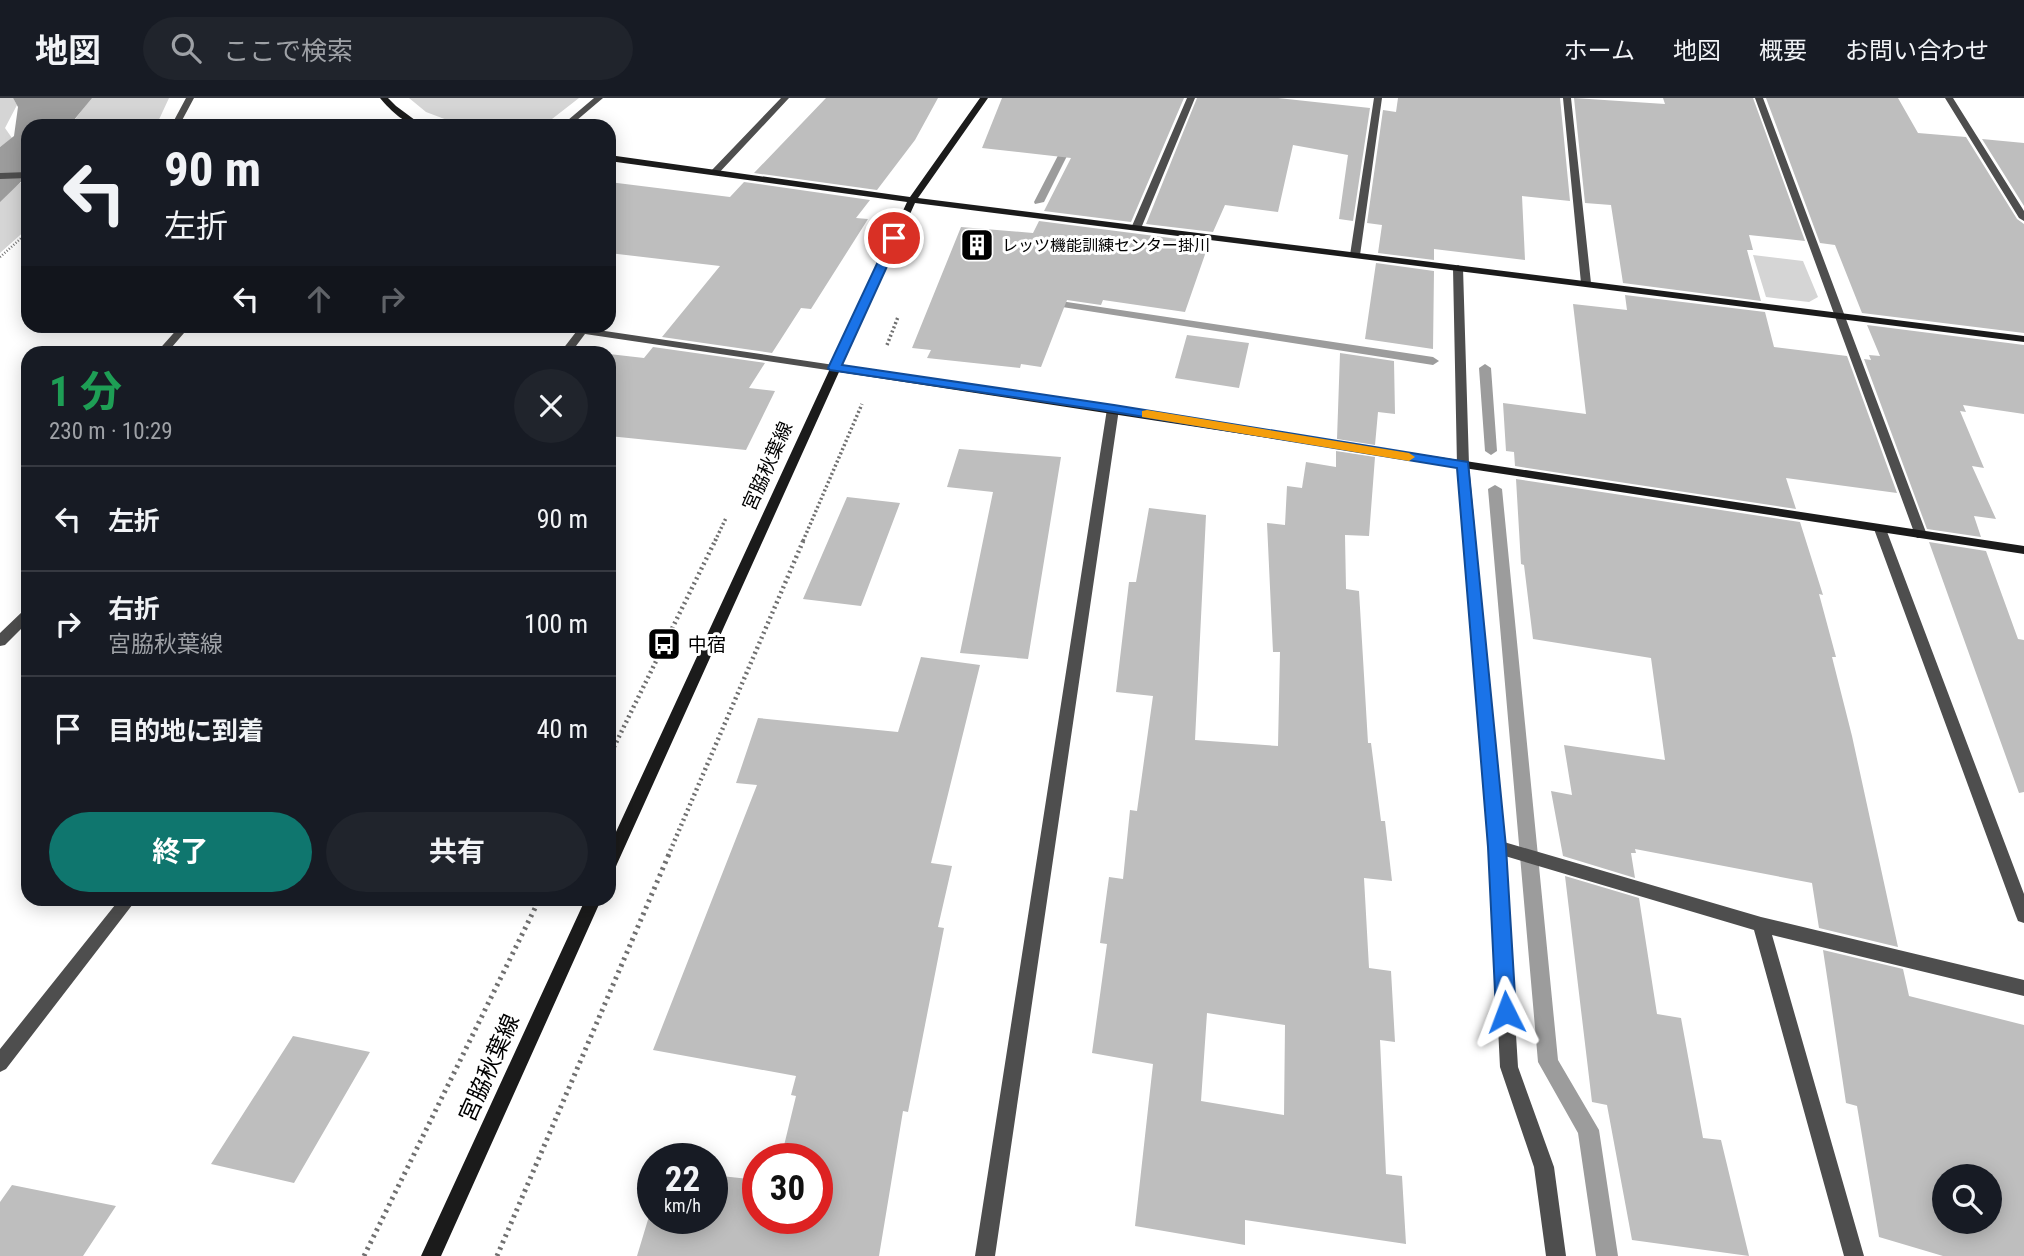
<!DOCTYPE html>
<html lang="ja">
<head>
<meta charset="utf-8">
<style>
  :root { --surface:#171b24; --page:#20242c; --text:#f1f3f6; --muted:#9ea1a6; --line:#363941; --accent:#0f766e }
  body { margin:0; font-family:"Roboto Condensed","Noto Sans JP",sans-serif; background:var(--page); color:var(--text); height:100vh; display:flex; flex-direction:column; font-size:26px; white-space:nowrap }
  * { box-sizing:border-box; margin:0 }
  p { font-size:23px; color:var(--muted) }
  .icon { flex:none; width:38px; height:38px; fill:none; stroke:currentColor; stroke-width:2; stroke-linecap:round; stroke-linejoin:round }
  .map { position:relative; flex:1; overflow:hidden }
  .drawer { position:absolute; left:21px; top:248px; width:595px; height:560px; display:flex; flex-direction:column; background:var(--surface); border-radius:21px; box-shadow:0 4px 18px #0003 }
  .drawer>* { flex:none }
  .guide { position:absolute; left:21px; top:21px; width:595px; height:214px; border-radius:21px; box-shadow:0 4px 18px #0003; background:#171b24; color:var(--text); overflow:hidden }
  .tools { position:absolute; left:1932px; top:1066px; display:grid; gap:14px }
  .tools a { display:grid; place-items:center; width:70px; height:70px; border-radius:50%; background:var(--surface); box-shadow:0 4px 18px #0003; font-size:35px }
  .speed { position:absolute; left:637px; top:1045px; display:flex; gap:14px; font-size:35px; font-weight:700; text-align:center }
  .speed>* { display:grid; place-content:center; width:91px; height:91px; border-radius:50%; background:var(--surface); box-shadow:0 4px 18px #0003; line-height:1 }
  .speed small { font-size:18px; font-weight:400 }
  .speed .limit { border:10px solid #d22; background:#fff; color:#111 }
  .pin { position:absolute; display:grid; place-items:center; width:60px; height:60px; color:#fff; margin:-30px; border:4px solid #fff; border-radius:50%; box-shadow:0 2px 7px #0007 }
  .me { position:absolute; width:77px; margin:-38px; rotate:357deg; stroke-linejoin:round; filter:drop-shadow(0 0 5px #0008) }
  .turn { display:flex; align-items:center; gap:24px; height:147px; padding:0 28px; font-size:32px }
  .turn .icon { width:91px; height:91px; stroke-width:2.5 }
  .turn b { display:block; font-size:49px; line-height:60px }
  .lanes { display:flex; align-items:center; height:66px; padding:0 28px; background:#0003; justify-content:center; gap:35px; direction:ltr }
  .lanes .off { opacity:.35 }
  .round { display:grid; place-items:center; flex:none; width:74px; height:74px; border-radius:37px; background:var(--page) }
  .overview { display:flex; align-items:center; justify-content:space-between; height:119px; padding:0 28px }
  h1 { font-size:42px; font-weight:700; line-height:52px; color:#1e9e55 }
  .primary-button { display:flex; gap:14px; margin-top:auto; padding:14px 28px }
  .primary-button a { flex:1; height:80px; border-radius:42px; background:var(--accent); color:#fff; font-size:28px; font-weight:700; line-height:80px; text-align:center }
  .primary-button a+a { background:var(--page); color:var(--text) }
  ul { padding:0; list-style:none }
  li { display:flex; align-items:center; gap:21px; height:105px; padding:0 28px; border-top:2px solid var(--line) }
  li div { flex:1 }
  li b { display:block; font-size:26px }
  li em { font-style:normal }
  header { display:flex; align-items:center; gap:42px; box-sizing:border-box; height:98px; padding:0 35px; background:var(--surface); border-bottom:2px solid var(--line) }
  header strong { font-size:33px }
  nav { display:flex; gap:38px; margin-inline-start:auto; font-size:24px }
  .search { width:490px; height:63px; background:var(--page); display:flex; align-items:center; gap:18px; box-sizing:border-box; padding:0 24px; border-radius:38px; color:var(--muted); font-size:26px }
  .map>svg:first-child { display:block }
  .green { fill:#d5d5d5 }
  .water { fill:#9c9c9c }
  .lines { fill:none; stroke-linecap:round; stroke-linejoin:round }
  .stream { fill:#9c9c9c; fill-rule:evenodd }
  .building { fill:#bebebe; fill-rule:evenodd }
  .path-far3 { stroke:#707070; stroke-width:2.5; stroke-dasharray:1 2; stroke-linecap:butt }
  .path-far2 { stroke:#707070; stroke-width:3.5; stroke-dasharray:2 2.5; stroke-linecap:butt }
  .path-far1 { stroke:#707070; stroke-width:4.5; stroke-dasharray:2 3.5; stroke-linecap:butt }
  .path { stroke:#707070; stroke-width:5; stroke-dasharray:2.5 4.5; stroke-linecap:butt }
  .street { fill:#4e4e4e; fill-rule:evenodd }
  .secondary { fill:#1b1b1b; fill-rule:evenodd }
  .route { fill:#1a73e8; stroke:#114b97; stroke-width:2 }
  .slow { fill:#f59e0b }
  .labels { text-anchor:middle; stroke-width:6; stroke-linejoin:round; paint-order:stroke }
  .far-poi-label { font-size:16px; fill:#000; stroke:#fff; text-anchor:start }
  .street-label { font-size:19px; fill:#000; stroke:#fff }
  .poi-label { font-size:19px; fill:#000; stroke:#fff; text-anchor:start }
  .near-street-label { font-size:23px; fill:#000; stroke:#fff }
</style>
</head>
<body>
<header>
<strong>地図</strong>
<div class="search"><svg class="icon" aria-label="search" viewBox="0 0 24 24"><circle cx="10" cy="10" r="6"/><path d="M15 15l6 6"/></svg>ここで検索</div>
<nav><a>ホーム</a><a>地図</a><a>概要</a><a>お問い合わせ</a></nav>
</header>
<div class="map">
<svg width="2024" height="1158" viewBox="0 0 2024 1158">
  <rect width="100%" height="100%" fill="#fff"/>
  <path class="green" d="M 0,0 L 13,0 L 17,7 L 5,30 L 12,40 L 0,49 Z
    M 91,0 L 169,0 L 156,28 L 70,28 Z
    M 409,0 L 579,0 L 543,28 L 463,28 L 426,14 Z
    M 28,84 L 28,130 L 0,155 L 0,102 L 20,85 Z
    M 1753,157 L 1803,163 L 1818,199 L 1809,204 L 1766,199 Z"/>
  <path class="water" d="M 13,0 L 92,0 L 69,28 L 28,28 L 28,77 L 0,104 L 0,49 L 14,38 L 18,9 Z"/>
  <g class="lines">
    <path class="stream" d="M 1067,40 L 1075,42 L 1044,104 L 1035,106 L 1034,104 Z
      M 1047,201 L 1433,259 L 1439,263 L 1433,267 L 1043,206 L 1041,204 Z
      M 1485,266 L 1491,270 L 1497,353 L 1491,357 L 1485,353 L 1479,270 Z
      M 1495,387 L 1502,391 L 1558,962 L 1599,1032 L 1618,1158 L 1596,1158 L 1578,1035 L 1538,964 L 1488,391 Z"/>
  </g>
  <path class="building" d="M 826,0 L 938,0 L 915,42 L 877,92 L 754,75 Z
    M 1002,0 L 1184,0 L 1131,124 L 1044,113 L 1071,60 L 982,50 Z
    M 1197,0 L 1278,0 L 1370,10 L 1353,123 L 1339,121 L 1348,57 L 1293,47 L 1278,114 L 1225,107 L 1213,134 L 1146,126 Z
    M 1398,0 L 1560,0 L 1570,103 L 1522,98 L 1525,162 L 1434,151 L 1434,162 L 1378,155 L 1382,127 L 1367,125 L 1383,12 L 1396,14 Z
    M 1574,0 L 1665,6 L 1663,0 L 1753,0 L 1805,143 L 1749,137 L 1753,152 L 1747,152 L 1761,203 L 1623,185 L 1611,107 L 1585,105 Z
    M 1766,0 L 1898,0 L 1918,35 L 1966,39 L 2017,121 L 2024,126 L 2024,235 L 1862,215 L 1835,147 L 1820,145 Z
    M 1982,41 L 2024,45 L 2024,108 Z
    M 609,84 L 730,99 L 744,84 L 870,102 L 856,120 L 868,121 L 811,211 L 801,210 L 772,255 L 662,239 L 720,168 L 609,155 Z
    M 1039,123 L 1209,145 L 1185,214 L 1103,202 L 1101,207 L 1067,202 L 1041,269 L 1021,266 L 1020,270 L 927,260 L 931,252 L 912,250 L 961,129 L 1033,135 Z
    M 1376,165 L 1434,173 L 1433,251 L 1365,241 Z
    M 1625,197 L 1765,214 L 1774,249 L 1847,258 L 1897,395 L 1786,380 L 1796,411 L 1515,368 L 1514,354 L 1506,353 L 1503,305 L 1586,316 L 1573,206 L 1627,212 Z
    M 1867,227 L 2024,247 L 2024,316 L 1963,307 L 1966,314 L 1960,313 L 1984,370 L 1972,368 L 1996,421 L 1974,418 L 1981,439 L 1927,431 L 1864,261 L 1871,262 L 1869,257 L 1880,258 Z
    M 1187,237 L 1249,245 L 1239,290 L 1175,280 Z
    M 653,249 L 765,265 L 749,290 L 775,293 L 746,352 L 609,338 L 609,256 L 644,260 Z
    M 1340,255 L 1394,263 L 1395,316 L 1378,314 L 1375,347 L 1337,341 Z
    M 959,351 L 1061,359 L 1028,561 L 960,555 L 993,394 L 947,389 Z
    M 1336,353 L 1375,359 L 1369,438 L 1345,437 L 1346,491 L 1359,493 L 1368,645 L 1371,645 L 1381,723 L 1385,723 L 1392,783 L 1364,780 L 1369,870 L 1391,873 L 1395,944 L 1380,942 L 1386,1076 L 1402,1078 L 1406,1146 L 1245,1122 L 1245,1147 L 1135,1128 L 1153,966 L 1092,955 L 1107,846 L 1100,845 L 1109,779 L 1123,781 L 1130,712 L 1137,713 L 1153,598 L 1116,594 L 1129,484 L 1136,484 L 1149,410 L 1206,417 L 1195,642 L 1278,648 L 1280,554 L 1273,554 L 1267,425 L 1285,427 L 1287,388 L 1302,390 L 1306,364 L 1336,369 ZM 1207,915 L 1285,927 L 1284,1017 L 1201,1003 Z
    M 1516,381 L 1800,424 L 1823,497 L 1819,496 L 1836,559 L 1832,559 L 1852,638 L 1898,849 L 1819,830 L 1812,785 L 1635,751 L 1636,755 L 1631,755 L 1635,780 L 1563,758 L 1551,693 L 1572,697 L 1564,647 L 1665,662 L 1651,560 L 1533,541 L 1524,467 L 1521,466 Z
    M 847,399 L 900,405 L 861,508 L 803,501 Z
    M 1929,444 L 1986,453 L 2018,541 L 2024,542 L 2024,694 L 2019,695 Z
    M 921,559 L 980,567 L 931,765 L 952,768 L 938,829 L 944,830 L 908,1014 L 903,1013 L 879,1158 L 637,1158 L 653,1105 L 653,1120 L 712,1120 L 712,1077 L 758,1082 L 758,1120 L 817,1120 L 817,1060 L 781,1060 L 796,998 L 791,997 L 796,978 L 653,952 L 757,687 L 736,685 L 758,620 L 898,634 Z
    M 1565,778 L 1639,800 L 1657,916 L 1681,920 L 1703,1040 L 1721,1042 L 1749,1158 L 1632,1142 L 1607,1007 L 1592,1004 Z
    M 1823,852 L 1903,871 L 1909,898 L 2024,927 L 2024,1158 L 1943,1158 L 1879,1139 L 1857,1008 L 1846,1005 ZM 1944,1078 L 1990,1078 L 1990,1124 L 1944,1124 Z
    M 293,938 L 370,954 L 294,1085 L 211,1066 Z
    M 12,1087 L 116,1108 L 83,1158 L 0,1158 L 0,1104 Z"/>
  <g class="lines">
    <path class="path-far3" d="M 0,159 L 28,134"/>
    <path class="path-far2" d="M 887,247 L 898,219
      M 715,443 L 726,420
      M 803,443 L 862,306"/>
    <path class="path-far1" d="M 609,659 L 716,441
      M 668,758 L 804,441"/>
    <path class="path" d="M 364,1158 L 539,802
      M 497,1158 L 669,756"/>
    <path class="street" d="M 186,0 L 194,0 L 179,28 L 171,28 Z
      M 594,0 L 603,0 L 570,28 L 561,28 Z
      M 781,0 L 789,0 L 717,77 L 711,77 L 711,73 Z
      M 1187,0 L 1195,0 L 1142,128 L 1134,130 L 1132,128 Z
      M 1374,0 L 1382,0 L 1360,157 L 1355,160 L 1350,157 Z
      M 1563,0 L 1571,0 L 1591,185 L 1586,188 L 1581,185 Z
      M 1755,0 L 1763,0 L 1927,437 L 1925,440 L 1917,440 L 1915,437 Z
      M 1945,0 L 1953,0 L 2024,113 L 2024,123 L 2019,120 Z
      M 28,74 L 28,80 L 0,81 L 0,75 Z
      M 1458,167 L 1463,170 L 1469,367 L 1504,744 L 1761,819 L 2024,882 L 2024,898 L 1772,837 L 1864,1158 L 1844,1158 L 1754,832 L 1505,758 L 1518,969 L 1554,1069 L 1566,1158 L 1546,1158 L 1534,1069 L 1500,969 L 1489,749 L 1457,367 L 1453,170 Z
      M 180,228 L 190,228 L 166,256 L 155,256 Z
      M 549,228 L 571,228 L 834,267 L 839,270 L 834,273 L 585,236 L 570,256 L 559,256 L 576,234 L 554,231 Z
      M 1113,308 L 1119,311 L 995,1158 L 975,1158 L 1107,311 Z
      M 1880,427 L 1886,431 L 2024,796 L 2024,825 L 2018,823 L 2016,818 L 1874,431 Z
      M 28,511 L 28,524 L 5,547 L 0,548 L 0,535 L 23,513 Z
      M 119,802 L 136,802 L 6,971 L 0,974 L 0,951 Z"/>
    <path class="secondary" d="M 380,0 L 388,0 L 396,8 L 423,28 C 406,28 391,13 380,0 Z
      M 980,0 L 988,0 L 918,100 L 2024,238 L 2024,244 L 915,105 L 842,268 L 2024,448 L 2024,456 L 839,274 L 617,766 L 615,771 L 609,773 L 609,749 L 907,104 L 609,63 L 609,57 L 910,99 Z
      M 585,802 L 601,802 L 441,1158 L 421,1158 Z"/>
  </g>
  <path class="route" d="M 894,137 L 900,140 L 842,267 L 1114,307 L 1468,364 L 1506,749 L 1516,914 L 1513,921 L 1506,923 L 1499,921 L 1496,914 L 1488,749 L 1457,370 L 1114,314 L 830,272 L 828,270 L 889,140 Z"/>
  <path class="slow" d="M 1147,312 L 1409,355 L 1415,359 L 1409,363 L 1142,319 L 1142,313 Z"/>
  <defs>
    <symbol id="building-square" viewBox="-11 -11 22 22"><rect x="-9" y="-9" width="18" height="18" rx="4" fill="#000" stroke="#fff"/><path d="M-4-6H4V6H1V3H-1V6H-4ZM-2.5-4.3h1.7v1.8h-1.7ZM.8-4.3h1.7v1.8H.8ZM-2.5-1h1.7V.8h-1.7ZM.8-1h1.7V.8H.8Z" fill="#fff"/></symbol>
    <symbol id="bus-square" viewBox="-11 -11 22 22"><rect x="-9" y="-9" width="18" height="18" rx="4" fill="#000" stroke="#fff"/><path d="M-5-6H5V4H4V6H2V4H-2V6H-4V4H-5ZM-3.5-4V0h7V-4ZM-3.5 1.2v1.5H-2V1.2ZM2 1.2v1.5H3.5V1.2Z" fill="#fff"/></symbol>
  </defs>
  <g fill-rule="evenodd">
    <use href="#building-square" x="958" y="128" width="38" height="38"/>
    <use href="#bus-square" x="645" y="527" width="38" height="38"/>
  </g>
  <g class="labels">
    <g class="far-poi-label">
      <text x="1002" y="153">レッツ機能訓練センター掛川</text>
    </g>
    <g class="street-label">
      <text transform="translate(767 368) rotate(-66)" y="7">宮脇秋葉線</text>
    </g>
    <g class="poi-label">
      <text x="688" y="553">中宿</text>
    </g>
    <g class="near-street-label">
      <text transform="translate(489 970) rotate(-66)" y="8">宮脇秋葉線</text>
    </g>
  </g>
</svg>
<div class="tools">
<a><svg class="icon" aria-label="search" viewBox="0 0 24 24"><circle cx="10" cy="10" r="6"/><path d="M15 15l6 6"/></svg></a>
</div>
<div class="speed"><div>22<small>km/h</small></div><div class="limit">30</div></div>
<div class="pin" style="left:894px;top:140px;background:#d93025"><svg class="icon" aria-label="arrive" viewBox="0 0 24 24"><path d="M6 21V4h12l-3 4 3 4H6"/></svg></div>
<svg class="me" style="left:1506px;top:914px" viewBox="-20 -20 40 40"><path d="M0-17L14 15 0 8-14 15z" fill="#1a73e8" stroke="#fff" stroke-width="4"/></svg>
<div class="guide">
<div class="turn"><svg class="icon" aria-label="left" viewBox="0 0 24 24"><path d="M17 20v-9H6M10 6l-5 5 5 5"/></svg><div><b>90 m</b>左折</div></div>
<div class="lanes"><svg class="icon" aria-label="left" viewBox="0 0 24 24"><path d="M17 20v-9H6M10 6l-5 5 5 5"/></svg><svg class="icon off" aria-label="ahead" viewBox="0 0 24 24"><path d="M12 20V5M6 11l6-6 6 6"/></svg><svg class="icon off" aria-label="right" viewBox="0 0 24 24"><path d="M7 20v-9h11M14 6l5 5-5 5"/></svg></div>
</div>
<section class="drawer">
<div class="overview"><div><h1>1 分</h1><p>230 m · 10:29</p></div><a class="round"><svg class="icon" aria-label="close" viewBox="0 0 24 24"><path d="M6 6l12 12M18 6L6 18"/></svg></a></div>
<ul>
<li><svg class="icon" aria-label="left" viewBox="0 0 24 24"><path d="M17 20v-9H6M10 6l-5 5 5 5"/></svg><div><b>左折</b></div><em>90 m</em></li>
<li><svg class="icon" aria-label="right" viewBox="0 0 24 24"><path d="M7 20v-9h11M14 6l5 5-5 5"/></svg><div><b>右折</b><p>宮脇秋葉線</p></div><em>100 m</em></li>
<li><svg class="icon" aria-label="arrive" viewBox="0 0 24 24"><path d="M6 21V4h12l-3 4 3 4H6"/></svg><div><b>目的地に到着</b></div><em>40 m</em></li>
</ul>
<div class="primary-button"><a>終了</a><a>共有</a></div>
</section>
</div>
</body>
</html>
